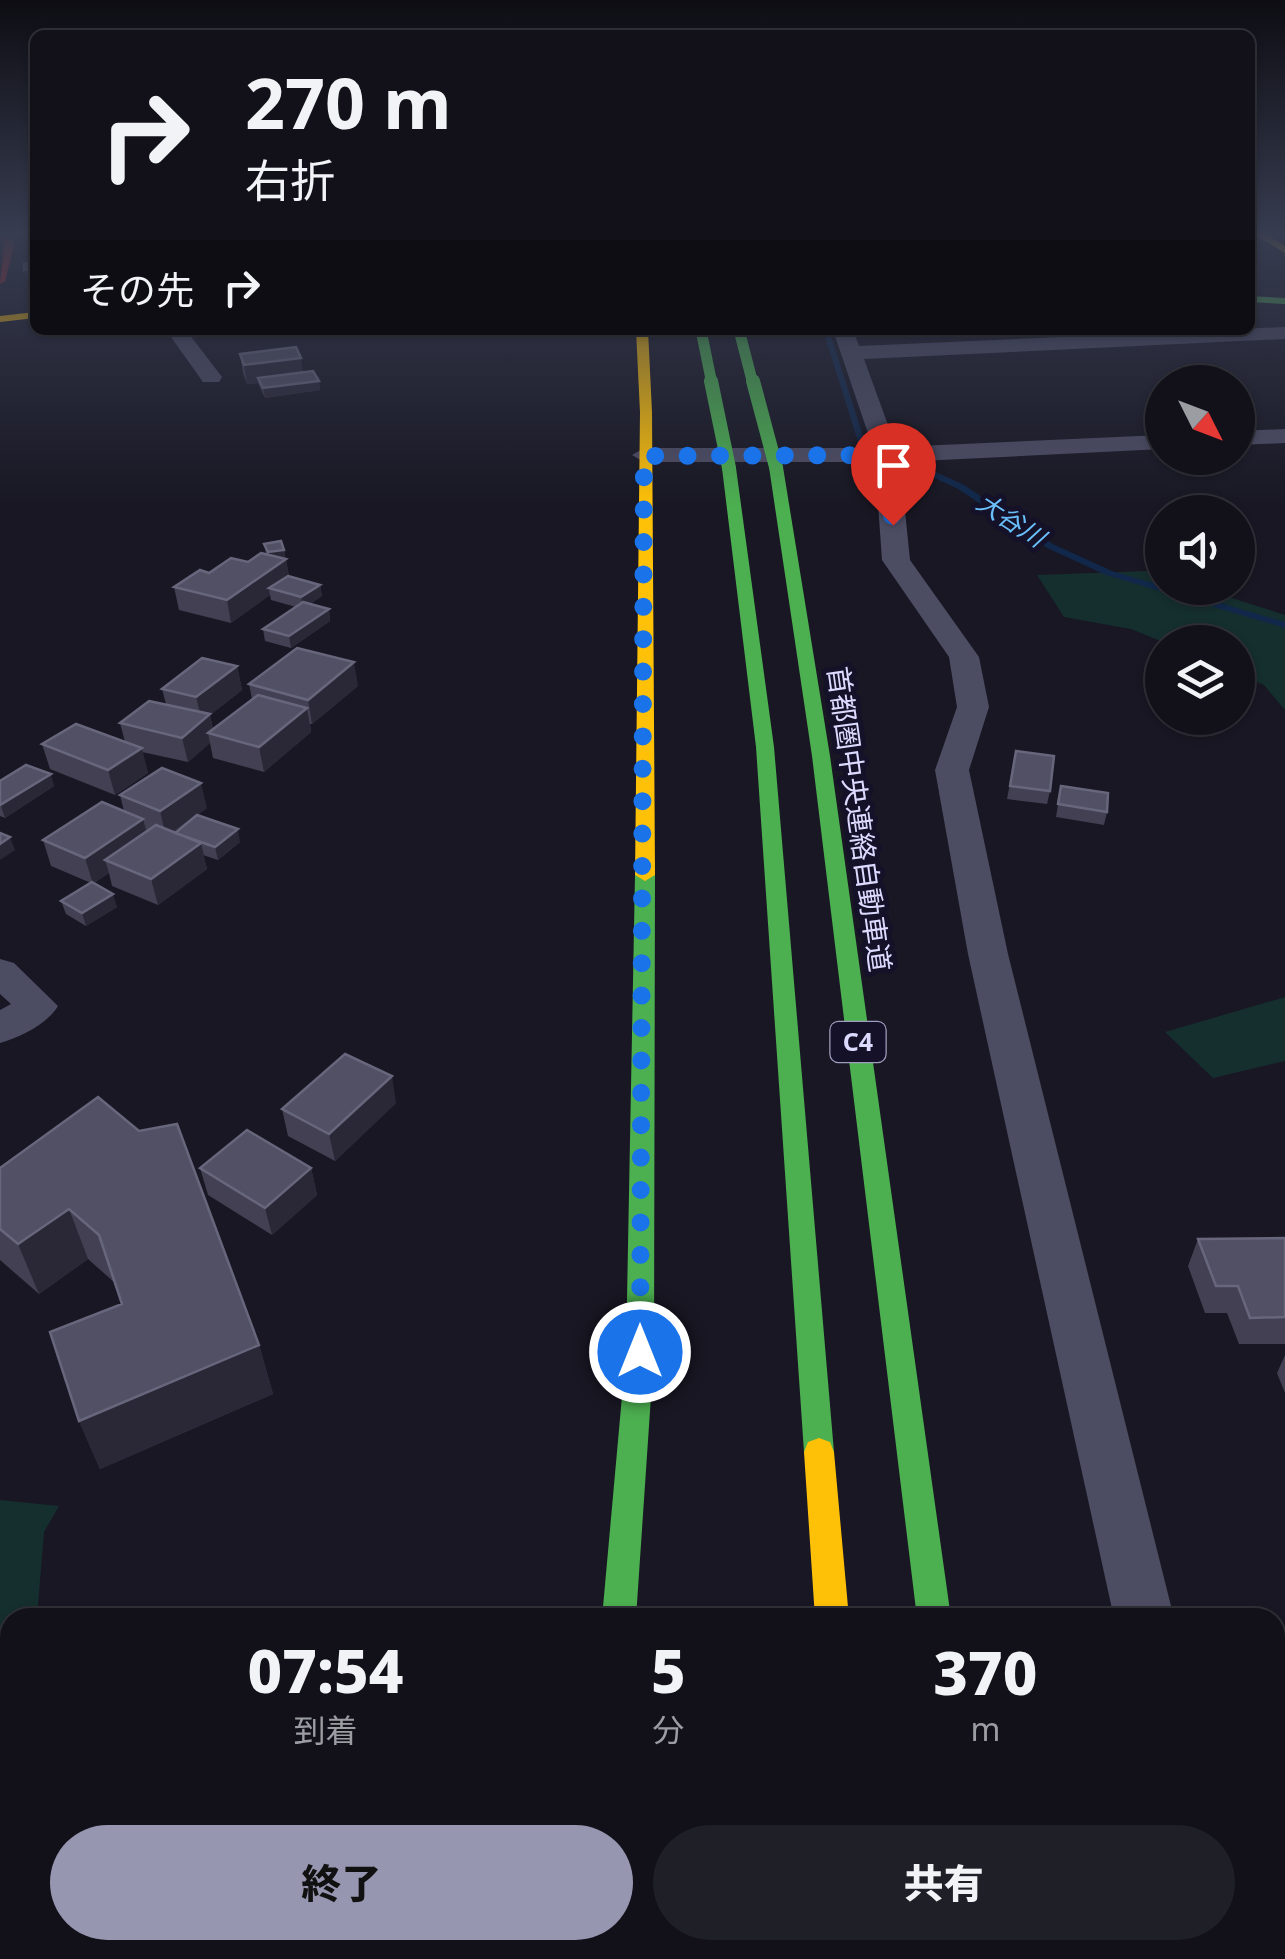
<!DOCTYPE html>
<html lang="ja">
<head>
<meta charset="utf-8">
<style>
  :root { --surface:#12111a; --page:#1f1f27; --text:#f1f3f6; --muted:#9c9da2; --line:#313139; --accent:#9796b1 }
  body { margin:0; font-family:"Noto Sans","Noto Sans JP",sans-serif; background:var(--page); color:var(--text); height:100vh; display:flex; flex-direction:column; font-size:38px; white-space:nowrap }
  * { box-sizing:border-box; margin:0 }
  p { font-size:32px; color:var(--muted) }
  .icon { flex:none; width:55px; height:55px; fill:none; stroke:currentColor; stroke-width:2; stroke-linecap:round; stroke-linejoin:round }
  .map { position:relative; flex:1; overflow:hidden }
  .side { position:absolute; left:0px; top:1608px; width:1285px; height:352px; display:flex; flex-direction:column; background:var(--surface); border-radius:30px 30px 0 0; box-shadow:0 2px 8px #0004,0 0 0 2px var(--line) }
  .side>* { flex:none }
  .guide { position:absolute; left:30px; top:30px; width:1225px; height:305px; border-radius:15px; box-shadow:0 2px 8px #0004,0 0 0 2px var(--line); background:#12111a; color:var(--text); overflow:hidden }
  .needle { width:65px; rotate:132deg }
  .buttons { position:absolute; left:1145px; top:365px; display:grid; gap:20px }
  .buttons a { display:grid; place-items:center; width:110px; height:110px; border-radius:50%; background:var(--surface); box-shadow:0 2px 8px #0004,0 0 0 2px var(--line); font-size:50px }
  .pin { position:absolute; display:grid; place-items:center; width:85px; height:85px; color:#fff; margin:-102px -42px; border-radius:50% 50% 50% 0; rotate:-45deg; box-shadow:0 0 10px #0007 }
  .pin .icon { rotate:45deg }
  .me { position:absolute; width:110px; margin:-55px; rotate:0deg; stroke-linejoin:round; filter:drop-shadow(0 0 8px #0008) }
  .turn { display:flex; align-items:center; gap:35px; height:210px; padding:0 50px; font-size:45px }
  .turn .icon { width:130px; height:130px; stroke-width:2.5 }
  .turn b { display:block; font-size:70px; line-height:85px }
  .then { display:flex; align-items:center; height:95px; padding:0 50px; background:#0003; gap:20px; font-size:38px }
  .eta { display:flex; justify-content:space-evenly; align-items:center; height:170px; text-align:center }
  .eta b { font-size:60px; font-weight:800; line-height:70px }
  .action { display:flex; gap:20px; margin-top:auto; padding:20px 50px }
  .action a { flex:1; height:115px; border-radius:60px; background:var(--accent); color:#111; font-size:40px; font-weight:800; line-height:115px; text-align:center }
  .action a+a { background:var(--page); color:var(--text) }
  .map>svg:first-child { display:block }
  .green { fill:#152f2e }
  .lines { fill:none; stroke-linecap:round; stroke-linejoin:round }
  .stream { fill:#11284a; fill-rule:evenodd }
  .street { fill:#4c4c63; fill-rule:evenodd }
  .fast { fill:#4caf50; fill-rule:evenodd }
  .slow { fill:#ffc107; fill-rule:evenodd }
  .jam { fill:#c62828; fill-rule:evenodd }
  .fast-bridge-far1 { stroke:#4caf50; stroke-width:11 }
  .fast-bridge { stroke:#4caf50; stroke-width:14 }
  .wall { fill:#424052 }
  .shaded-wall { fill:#2a2837 }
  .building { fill:#525064; stroke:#68667c; stroke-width:2.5 }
  .route { stroke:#1a73e8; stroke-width:18; stroke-dasharray:0 32.4 }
  .labels { text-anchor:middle; stroke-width:10; stroke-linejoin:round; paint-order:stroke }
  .far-water-label { font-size:25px; font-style:italic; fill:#6ac0fb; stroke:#141129 }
  .shield { fill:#141129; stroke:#a09ebe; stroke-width:2.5 }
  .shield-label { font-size:25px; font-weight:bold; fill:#dcdafe }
  .street-label { font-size:28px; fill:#dcdafe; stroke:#141129 }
</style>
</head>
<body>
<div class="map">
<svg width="1285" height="1959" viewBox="0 0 1285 1959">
  <rect width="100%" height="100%" fill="#181723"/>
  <path class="green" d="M 1147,571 L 1162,576 L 1162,588 L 1200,588 L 1285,615 L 1285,710 L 1264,685 L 1238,674 L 1238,642 L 1163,642 L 1131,629 L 1064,617 L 1037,575 Z
    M 1285,997 L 1285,1061 L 1213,1078 L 1165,1032 Z
    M 0,1500 L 59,1506 L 44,1532 L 37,1617 L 10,1618 L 10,1950 L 18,1950 L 20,1959 L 0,1959 Z
    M 1285,1660 L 1285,1901 L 1275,1854 L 1275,1664 Z"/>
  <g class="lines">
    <path class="stream" d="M 823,330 L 829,330 L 864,439 L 964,485 L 1053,544 L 1112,571 L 1285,622 L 1285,628 L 1106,575 L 1047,548 L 958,489 L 858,442 Z"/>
    <path class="street" d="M 1285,327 L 1285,339 L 864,359 L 896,447 L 1162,435 L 1162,449 L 900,462 L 910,560 L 979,657 L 989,707 L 969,770 L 1008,954 L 1174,1618 L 1114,1618 L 968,954 L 935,770 L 957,707 L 949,657 L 882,560 L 875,462 L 644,462 L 632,455 L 644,448 L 873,448 L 833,330 L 853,330 L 859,346 Z
      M 166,330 L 186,330 L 222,377 L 219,382 L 203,382 Z
      M 1285,429 L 1285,443 L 1238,445 L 1238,431 Z
      M 0,959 L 14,963 L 58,1006 C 47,1024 21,1037 0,1043 L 0,1010 L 11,1004 L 0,994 Z
      M 1187,1950 L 1257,1950 L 1259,1959 L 1189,1959 Z"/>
    <path class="fast" d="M 1250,296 L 1285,298 L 1285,304 L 1250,302 Z
      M 776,463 L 783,467 L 830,756 L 951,1618 L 917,1618 L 812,756 L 769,467 Z
      M 729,464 L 736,468 L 774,747 L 834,1452 L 830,1462 L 819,1466 L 808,1462 L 804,1452 L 756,747 L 722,468 Z
      M 645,869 L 655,875 L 654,1352 L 636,1618 L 602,1618 L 626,1352 L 635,875 Z
      M 833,1950 L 873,1950 L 874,1959 L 834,1959 Z
      M 979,1950 L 1019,1950 L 1021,1959 L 981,1959 Z"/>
    <path class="slow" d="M 1252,233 L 1264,233 L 1285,246 L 1285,253 Z
      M 35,312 L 35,318 L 0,322 L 0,316 Z
      M 636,330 L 648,330 L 652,412 L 655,875 L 645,881 L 635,875 L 640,412 Z
      M 819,1438 L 830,1442 L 834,1452 L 849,1618 L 815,1618 L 804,1452 L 808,1442 Z
      M 573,1950 L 613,1950 L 612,1959 L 572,1959 Z"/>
    <path class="jam" d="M 0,233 L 9,233 L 14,245 L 5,281 L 0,284 L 4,245 Z"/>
    <path class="fast-bridge-far1" d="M 701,330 L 712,384
      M 739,330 L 753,384"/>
    <path class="fast-bridge" d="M 711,381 L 729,468
      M 753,381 L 776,467"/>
  </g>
  <path class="wall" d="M 240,354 L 303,372 L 319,381 L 320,390 L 265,398 L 258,383 L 247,384 L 243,373 Z
    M 264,544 L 284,550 L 289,576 L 320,585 L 322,596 L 310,604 L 329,609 L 330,621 L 291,648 L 265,641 L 263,629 L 296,607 L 271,600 L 270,595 L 231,623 L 179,610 L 174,587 L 209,573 L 248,562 L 266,554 Z
    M 237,666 L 242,690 L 210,715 L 213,729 L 252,699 L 249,684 L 358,686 L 312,724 L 310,724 L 311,732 L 264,772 L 213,758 L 210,743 L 188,762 L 142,752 L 148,773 L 115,795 L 50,769 L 42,744 L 125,742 L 120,723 L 166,704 L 162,689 Z
    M 1016,751 L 1050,791 L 1047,804 L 1007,799 Z
    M 0,781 L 54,786 L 5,818 L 0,816 Z
    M 1061,786 L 1107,812 L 1104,825 L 1056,817 Z
    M 120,795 L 207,808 L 173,832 L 240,842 L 218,860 L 203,855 L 207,869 L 158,905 L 112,886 L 109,873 L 94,883 L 117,907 L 86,926 L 66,914 L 61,901 L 91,883 L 51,866 L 43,840 L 124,811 Z
    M 98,1097 L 259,1345 L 273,1394 L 100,1469 L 79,1421 L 122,1304 L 115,1283 L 88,1259 L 39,1294 L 0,1260 L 0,1168 Z
    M 396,1103 L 335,1161 L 288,1136 L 282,1109 Z
    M 200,1168 L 311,1168 L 317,1195 L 272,1235 L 208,1195 Z
    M 1285,1238 L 1285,1344 L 1239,1344 L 1227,1313 L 1205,1313 L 1188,1266 L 1198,1239 Z
    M 1285,1355 L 1285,1393 L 1277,1373 Z"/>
  <path class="shaded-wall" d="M 35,268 L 35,278 L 26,278 L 24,270 Z
    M 124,330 L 150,330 L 125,334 Z
    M 191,330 L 220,330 L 221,334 L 193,338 Z
    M 301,358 L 304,377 L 258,378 L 258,383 L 247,384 L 244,365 Z
    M 319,381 L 320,390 L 265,398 L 263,388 Z
    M 284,550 L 290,581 L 269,588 L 270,595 L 231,623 L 227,600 L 270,564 L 268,552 Z
    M 320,585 L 322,596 L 303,609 L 301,597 Z
    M 329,609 L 330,621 L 291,648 L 289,636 Z
    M 354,662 L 358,686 L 312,724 L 308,700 Z
    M 237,666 L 242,690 L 210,715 L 214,735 L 208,733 L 210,743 L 188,762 L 182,738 L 202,721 L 196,697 Z
    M 307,708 L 311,732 L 264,772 L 259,747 Z
    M 142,748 L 148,773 L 115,795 L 108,770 Z
    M 51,774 L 54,786 L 5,818 L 1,806 Z
    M 201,783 L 207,808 L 166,836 L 160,811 Z
    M 143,819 L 150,844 L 105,860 L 109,873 L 93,884 L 85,858 Z
    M 238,829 L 240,842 L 218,860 L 215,847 Z
    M 10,837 L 15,850 L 0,860 L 0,844 Z
    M 201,843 L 207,869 L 158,905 L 151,879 Z
    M 113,894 L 117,907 L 86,926 L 82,913 Z
    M 392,1076 L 396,1103 L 335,1161 L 329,1134 Z
    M 311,1168 L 317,1195 L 272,1235 L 265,1208 Z
    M 69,1209 L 88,1259 L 39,1294 L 18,1244 Z
    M 259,1345 L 273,1394 L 100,1469 L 79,1421 Z"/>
  <path class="building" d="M 35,262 L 35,268 L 24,270 L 24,264 Z
    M 296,347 L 301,358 L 244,365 L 240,354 Z
    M 313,371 L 319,381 L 263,388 L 258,378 Z
    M 281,541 L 284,550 L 268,552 L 264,544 Z
    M 261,553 L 286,559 L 227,600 L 174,587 L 200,570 L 209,573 L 231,558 L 248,562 Z
    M 288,576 L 320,585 L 301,597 L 269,588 Z
    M 303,602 L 329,609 L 289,636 L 263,629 Z
    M 297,648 L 354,662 L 308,700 L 249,684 Z
    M 202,658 L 237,666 L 196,697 L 162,689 Z
    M 258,695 L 307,708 L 259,747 L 208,733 Z
    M 149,701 L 210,714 L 182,738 L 120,723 Z
    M 76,724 L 142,748 L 108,770 L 42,744 Z
    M 1016,751 L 1054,756 L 1050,791 L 1010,786 Z
    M 26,765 L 51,774 L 0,805 L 0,781 Z
    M 162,768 L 201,783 L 160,811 L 120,795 Z
    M 1061,786 L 1108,793 L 1107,812 L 1058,804 Z
    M 102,802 L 143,819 L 85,858 L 43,840 Z
    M 197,815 L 238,829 L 215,847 L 175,833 Z
    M 156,825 L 201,843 L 151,879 L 105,860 Z
    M 0,833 L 10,837 L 0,844 Z
    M 92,882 L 113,894 L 82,913 L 61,901 Z
    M 345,1054 L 392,1076 L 329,1134 L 282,1109 Z
    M 98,1097 L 139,1131 L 177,1124 L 259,1345 L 79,1421 L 50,1332 L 122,1304 L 99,1235 L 69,1209 L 18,1244 L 0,1229 L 0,1168 Z
    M 247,1130 L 311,1168 L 265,1208 L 200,1168 Z
    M 1285,1238 L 1285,1317 L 1250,1318 L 1238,1286 L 1216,1286 L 1198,1239 Z"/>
  <linearGradient id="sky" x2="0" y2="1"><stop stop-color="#0d0d13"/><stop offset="0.46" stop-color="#373c50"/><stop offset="1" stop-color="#373c50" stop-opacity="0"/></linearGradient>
  <rect width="1285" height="507" fill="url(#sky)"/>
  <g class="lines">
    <path class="route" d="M 640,1352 L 644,456 L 886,455 L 893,525"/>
  </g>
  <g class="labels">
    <g class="far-water-label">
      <text transform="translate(1011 520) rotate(33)" y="9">大谷川</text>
    </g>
    <rect class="shield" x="830.5" y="1022" width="55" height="40" rx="8"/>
    <g class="shield-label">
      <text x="858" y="1051">C4</text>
    </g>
    <g class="street-label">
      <text transform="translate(859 819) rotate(82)" y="10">首都圏中央連絡自動車道</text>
    </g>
  </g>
</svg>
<div class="buttons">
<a><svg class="needle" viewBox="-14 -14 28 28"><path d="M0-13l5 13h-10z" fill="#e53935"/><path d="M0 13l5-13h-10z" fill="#9c9da2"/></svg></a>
<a><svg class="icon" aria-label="sound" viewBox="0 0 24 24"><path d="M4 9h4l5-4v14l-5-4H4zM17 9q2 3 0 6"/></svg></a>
<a><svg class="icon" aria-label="layers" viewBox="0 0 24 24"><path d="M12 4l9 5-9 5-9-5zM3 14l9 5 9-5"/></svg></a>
</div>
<div class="pin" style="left:893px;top:525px;background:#d93025"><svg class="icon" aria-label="arrive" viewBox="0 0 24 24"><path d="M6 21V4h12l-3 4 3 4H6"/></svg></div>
<svg class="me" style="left:640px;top:1352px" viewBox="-20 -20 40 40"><circle r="17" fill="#1a73e8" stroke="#fff" stroke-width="3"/><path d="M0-11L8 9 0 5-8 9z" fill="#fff"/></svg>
<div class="guide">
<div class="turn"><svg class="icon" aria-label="right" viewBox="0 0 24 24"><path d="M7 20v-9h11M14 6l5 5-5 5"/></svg><div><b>270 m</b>右折</div></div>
<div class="then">その先<svg class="icon" aria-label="right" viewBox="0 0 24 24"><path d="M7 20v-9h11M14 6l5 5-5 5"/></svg></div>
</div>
<section class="side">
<div class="eta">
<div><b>07:54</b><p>到着</p></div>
<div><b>5</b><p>分</p></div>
<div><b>370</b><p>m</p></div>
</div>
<div class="action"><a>終了</a><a>共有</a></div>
</section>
</div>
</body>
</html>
